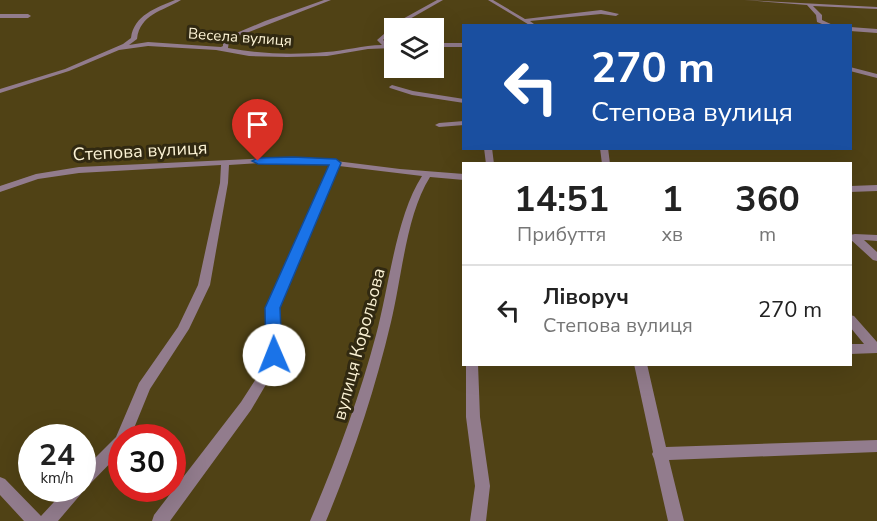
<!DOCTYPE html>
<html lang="uk">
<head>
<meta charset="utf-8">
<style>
  :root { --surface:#fff; --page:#f2f2f2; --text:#222; --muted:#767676; --line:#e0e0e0 }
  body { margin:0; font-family:"Nunito Sans",sans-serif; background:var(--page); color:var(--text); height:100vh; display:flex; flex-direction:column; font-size:22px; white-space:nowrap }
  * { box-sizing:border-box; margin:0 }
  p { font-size:20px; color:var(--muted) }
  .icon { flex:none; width:33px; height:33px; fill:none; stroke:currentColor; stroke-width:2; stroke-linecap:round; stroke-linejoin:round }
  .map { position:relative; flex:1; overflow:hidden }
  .panel { position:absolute; left:462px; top:162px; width:390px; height:204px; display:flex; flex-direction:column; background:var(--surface); border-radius:0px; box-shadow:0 6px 24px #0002 }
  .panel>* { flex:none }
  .guide { position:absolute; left:462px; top:24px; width:390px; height:126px; border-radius:0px; box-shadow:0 6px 24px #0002; background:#1a4fa0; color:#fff; overflow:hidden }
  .tools { position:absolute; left:384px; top:18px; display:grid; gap:12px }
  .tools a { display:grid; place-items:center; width:60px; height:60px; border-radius:0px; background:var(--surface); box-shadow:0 6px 24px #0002; font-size:30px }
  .speed { position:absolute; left:18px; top:424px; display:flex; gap:12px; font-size:30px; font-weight:700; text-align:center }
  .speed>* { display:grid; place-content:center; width:78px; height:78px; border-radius:50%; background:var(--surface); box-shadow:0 6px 24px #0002; line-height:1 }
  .speed small { font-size:15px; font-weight:400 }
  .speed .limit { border:9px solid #d22; background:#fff; color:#111 }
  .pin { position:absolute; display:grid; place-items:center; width:51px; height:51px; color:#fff; margin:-62px -26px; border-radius:50% 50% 50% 0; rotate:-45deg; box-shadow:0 0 6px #0007 }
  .pin .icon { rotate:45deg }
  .me { position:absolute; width:66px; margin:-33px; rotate:359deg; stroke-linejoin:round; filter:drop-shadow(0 0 4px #0008) }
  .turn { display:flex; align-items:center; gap:21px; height:126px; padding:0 30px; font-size:27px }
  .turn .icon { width:78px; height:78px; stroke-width:2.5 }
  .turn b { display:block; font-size:42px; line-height:51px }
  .eta { display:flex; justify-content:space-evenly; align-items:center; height:102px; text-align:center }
  .eta b { font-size:36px; font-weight:700; line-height:42px }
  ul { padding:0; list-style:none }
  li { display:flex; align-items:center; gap:18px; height:90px; padding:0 30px; border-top:2px solid var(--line) }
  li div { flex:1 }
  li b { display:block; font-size:22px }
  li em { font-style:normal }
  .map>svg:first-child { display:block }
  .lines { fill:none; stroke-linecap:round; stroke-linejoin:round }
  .minor { fill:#927c8d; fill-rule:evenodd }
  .route { fill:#1a73e8; stroke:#114b97; stroke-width:1.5 }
  .labels { text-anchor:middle; stroke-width:6; stroke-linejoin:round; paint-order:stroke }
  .far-street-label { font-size:15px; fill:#fcf3d5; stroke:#312911 }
  .street-label { font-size:18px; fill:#fcf3d5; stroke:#312911 }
</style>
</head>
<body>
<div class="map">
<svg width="877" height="521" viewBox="0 0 877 521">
  <rect width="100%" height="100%" fill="#504215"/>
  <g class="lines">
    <path class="minor" d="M 175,0 L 181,0 C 163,11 140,14 137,39 L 129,45 L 148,42 L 221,47 L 223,46 L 223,40 L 227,37 L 265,21 L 324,0 L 331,0 L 231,39 L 229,41 L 228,48 C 260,54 294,55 326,52 C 345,51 363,45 382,45 L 377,40 L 399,21 L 437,0 L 443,0 L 394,28 L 383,40 L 389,44 L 394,44 L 394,48 L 368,49 L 327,56 L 287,57 L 249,56 L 216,50 L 148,46 L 119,50 L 69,71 L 0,93 L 0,89 L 65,69 L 123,44 L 131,38 C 134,15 156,8 175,0 Z
      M 488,0 L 493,0 L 525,19 L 601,10 L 619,14 L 616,16 L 601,14 L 530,21 L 534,24 L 531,26 Z
      M 744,0 L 877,7 L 877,9 L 813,6 L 822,15 L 822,20 L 835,26 L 827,26 L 817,22 L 816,15 L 807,5 Z
      M 0,14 L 28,14 L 31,16 L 28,18 L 0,18 Z
      M 850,27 L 877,29 L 877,33 L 850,31 Z
      M 434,43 L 464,43 L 464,47 L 434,47 Z
      M 850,67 L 877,74 L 877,78 L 850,71 Z
      M 392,85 L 413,91 L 464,99 L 464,103 L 412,95 L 390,88 L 389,87 Z
      M 464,121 L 464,125 L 439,127 L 435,125 L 439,123 Z
      M 484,148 L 492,148 L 494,164 L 486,164 Z
      M 600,148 L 608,148 L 610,164 L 602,164 Z
      M 274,158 L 328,160 L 400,169 L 464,174 L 464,180 L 430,177 C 406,215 402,277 391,322 C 375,390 353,456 326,521 L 310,521 C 336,460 359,399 376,335 C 389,287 396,216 422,176 L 339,166 L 279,308 L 280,355 L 275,369 L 251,410 L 170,521 L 152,521 L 154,515 L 241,402 L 263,368 L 268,355 L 267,308 L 331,165 L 274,162 L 229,165 L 228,183 L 210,285 L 189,329 L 150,389 L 130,438 L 122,438 L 122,451 L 87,487 L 84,488 L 81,494 L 58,521 L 24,521 L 0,495 L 0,477 L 5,479 L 41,516 L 66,489 L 82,489 L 82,471 L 116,437 L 139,383 L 178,327 L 198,285 L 220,183 L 221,165 L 79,173 L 38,179 L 0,192 L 0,186 L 36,174 L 79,167 Z
      M 877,185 L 877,191 L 850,192 L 850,186 Z
      M 855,234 L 877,235 L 877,241 L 864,240 L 877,252 L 877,261 L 873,260 L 850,239 L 850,235 Z
      M 850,315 L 854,316 L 877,342 L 877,353 L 850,354 L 850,344 L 864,344 L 850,327 Z
      M 466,364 L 478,364 L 480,417 L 490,486 L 486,521 L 470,521 L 475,486 L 466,417 Z
      M 634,364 L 647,364 L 666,447 L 877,440 L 877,452 L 669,460 L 684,521 L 668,521 L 654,459 L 652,454 L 653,452 Z"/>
  </g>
  <path class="route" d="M 293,157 L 336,159 L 341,163 L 280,308 L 282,355 L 280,359 L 274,361 L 268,359 L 266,355 L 265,308 L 329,165 L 258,164 L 252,161 L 258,158 Z"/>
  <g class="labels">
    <g class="far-street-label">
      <text transform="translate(240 37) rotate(4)" y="5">Весела вулиця</text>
    </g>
    <g class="street-label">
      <text transform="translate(140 151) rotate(-3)" y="6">Степова вулиця</text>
      <text transform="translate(359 344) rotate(-75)" y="6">вулиця Корольова</text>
    </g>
  </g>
</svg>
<div class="tools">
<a><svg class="icon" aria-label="layers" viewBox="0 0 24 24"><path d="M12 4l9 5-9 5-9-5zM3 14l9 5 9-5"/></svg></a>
</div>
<div class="speed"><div>24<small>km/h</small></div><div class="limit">30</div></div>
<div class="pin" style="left:258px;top:161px;background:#d93025"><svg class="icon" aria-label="arrive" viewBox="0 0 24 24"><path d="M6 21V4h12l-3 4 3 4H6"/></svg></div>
<svg class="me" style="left:274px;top:355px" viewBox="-20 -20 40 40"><circle r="19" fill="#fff"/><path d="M0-13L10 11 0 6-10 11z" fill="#1a73e8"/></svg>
<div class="guide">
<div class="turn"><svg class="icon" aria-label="left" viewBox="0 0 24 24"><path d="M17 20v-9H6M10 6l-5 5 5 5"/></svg><div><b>270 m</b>Степова вулиця</div></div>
</div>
<section class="panel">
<div class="eta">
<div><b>14:51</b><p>Прибуття</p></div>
<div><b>1</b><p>хв</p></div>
<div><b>360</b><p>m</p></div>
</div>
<ul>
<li><svg class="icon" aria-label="left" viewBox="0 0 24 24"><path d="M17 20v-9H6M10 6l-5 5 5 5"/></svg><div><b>Ліворуч</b><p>Степова вулиця</p></div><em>270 m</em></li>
</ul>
</section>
</div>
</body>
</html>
